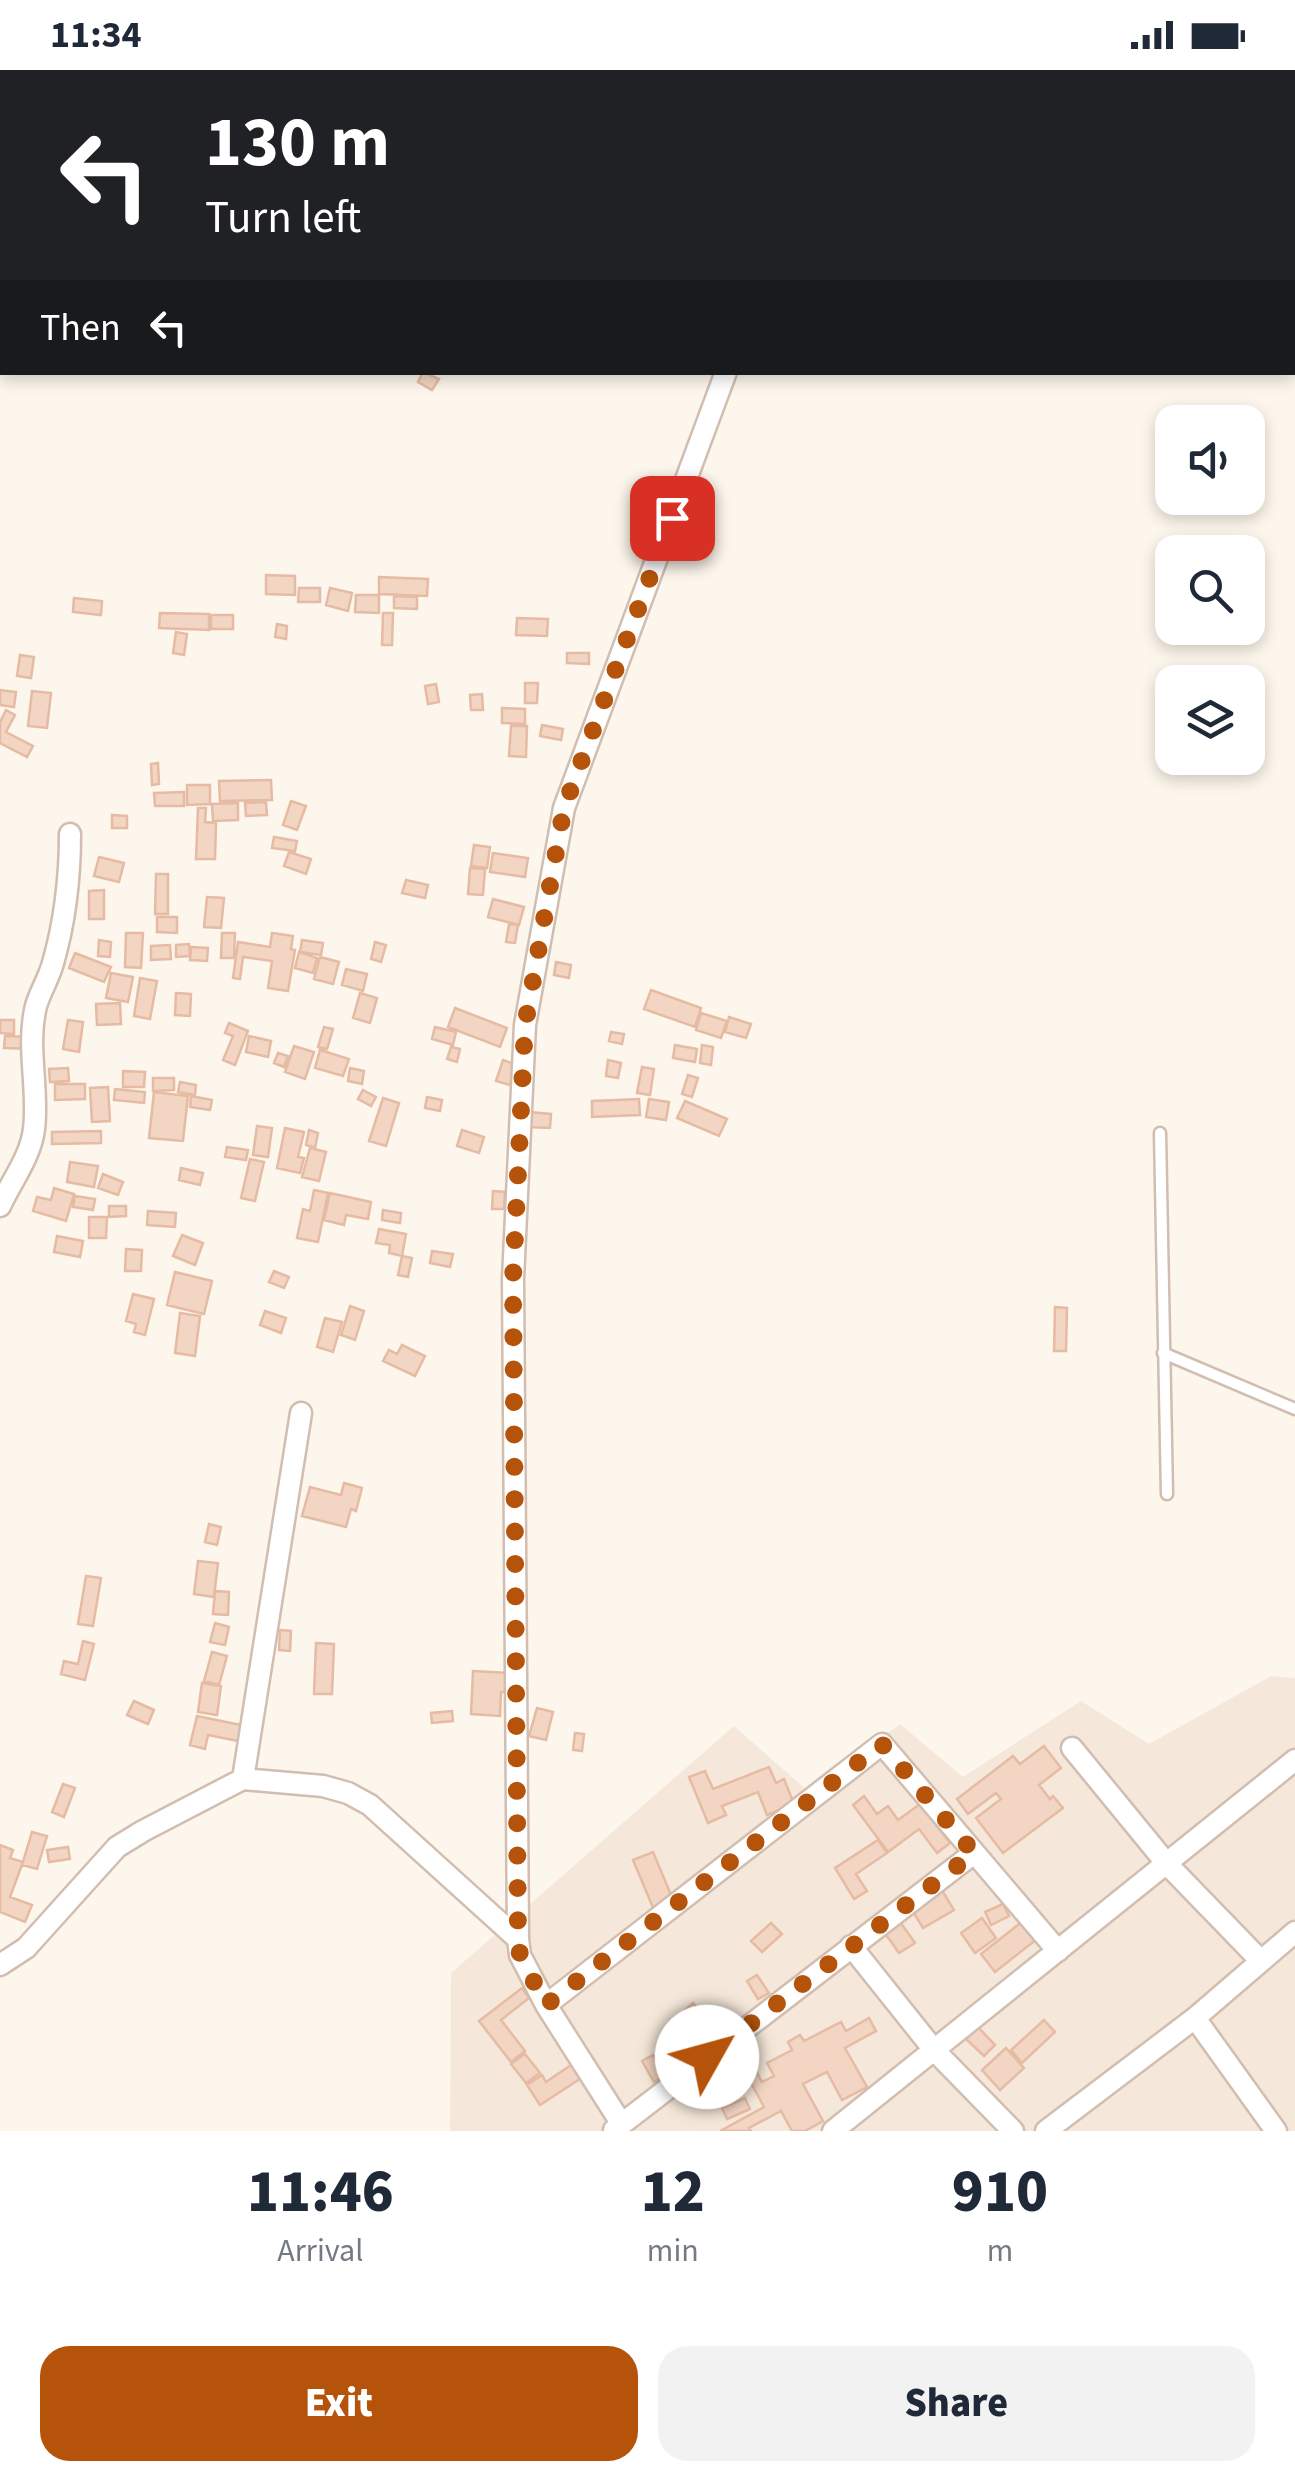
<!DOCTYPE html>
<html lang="en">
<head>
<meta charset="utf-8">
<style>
  :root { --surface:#fff; --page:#f2f2f3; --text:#1f2937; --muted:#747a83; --accent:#b45309 }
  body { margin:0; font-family:"Source Sans 3",sans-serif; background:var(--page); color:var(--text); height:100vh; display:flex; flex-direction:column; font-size:38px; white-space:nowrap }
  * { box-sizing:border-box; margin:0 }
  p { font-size:32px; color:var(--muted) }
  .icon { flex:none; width:55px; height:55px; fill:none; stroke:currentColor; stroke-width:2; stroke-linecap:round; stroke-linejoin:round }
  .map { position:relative; height:2061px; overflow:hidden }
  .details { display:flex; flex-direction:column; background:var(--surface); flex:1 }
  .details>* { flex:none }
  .banner { position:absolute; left:0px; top:0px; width:1295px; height:305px; box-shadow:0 5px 15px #0003; background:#202124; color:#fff; overflow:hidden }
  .buttons { position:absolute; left:1155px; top:335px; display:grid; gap:20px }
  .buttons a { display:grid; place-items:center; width:110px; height:110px; border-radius:20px; background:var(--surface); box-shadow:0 5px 15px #0003; font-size:50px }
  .pin { position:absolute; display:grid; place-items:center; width:85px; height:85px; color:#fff; margin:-42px; border-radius:20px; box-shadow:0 5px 15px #0006 }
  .me { position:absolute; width:110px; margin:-55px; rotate:52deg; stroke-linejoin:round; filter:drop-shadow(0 0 8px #0008) }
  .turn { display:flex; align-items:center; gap:35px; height:210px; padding:0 40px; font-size:45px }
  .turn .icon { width:130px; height:130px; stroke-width:2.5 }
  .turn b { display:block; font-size:70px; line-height:85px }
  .then { display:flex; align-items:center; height:95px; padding:0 40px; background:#0003; gap:20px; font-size:38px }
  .eta { display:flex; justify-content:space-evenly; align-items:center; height:170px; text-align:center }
  .eta b { font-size:60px; font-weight:800; line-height:70px }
  .primary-button { display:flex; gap:20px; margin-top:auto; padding:20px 40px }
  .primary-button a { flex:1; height:115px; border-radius:30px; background:var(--accent); color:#fff; font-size:40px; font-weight:800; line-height:115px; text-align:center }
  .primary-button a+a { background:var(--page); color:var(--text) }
  .status { display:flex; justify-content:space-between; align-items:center; height:70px; padding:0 50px; background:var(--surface); direction:ltr }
  .status svg { height:28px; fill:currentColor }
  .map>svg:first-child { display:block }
  .residential { fill:#f5e8da }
  .building { fill:#f3d5c3; stroke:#e6bba3; stroke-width:2.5 }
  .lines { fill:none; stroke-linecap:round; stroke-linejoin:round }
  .lane-casing { stroke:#d1beb0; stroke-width:15 }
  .street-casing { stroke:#d1beb0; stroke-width:25 }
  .lane { stroke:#fff; stroke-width:10 }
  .street { stroke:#fff; stroke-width:20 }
  .route { stroke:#b45309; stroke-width:18; stroke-dasharray:0 32.4 }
</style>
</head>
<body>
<div class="status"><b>11:34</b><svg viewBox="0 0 49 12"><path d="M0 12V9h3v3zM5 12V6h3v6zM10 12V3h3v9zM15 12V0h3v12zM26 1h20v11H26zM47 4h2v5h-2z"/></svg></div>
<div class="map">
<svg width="1295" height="2061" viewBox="0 0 1295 2061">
  <rect width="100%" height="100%" fill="#fdf6ec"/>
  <path class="residential" d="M 1271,1606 L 1295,1608 L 1295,2061 L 450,2061 L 451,1903 L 734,1656 L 809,1722 L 900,1654 L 963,1707 L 1081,1631 L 1149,1674 Z"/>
  <path class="building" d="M 423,302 L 439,309 L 432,320 L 418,312 Z
    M 266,505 L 295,506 L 295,525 L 266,524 Z
    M 379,507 L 428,509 L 427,526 L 379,524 Z
    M 299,518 L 320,518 L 320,532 L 298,532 Z
    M 330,518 L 352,523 L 348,541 L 326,535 Z
    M 356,525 L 379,525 L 379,543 L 355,542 Z
    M 394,526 L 417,527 L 417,539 L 394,538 Z
    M 74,528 L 102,531 L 101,545 L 73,542 Z
    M 160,543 L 209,544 L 209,560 L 159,558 Z
    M 383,543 L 393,543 L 392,575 L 382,575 Z
    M 211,545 L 233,545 L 233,559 L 211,559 Z
    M 517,548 L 548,549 L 547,566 L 516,565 Z
    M 277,554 L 287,556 L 286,569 L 275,567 Z
    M 176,562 L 187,564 L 184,585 L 173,583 Z
    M 567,583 L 589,583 L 589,594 L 567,593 Z
    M 20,585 L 34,587 L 31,608 L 17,606 Z
    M 525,613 L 538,613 L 537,633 L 525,633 Z
    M 436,614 L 439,632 L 428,634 L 425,616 Z
    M 0,620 L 16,622 L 14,637 L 0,635 Z
    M 32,621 L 51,623 L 47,658 L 28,656 Z
    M 482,624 L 483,640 L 471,640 L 470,625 Z
    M 502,638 L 525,639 L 525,654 L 502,653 Z
    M 6,640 L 15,645 L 6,662 L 33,676 L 27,687 L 0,673 L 0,652 Z
    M 542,655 L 563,659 L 561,670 L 540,666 Z
    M 511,656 L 527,656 L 526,687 L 509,686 Z
    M 158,693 L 159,714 L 152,715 L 151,694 Z
    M 271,710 L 272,730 L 220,731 L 219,711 Z
    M 187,715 L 210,715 L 210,734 L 187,735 Z
    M 184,722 L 184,736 L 155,736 L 154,723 Z
    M 291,731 L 306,736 L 297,760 L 283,755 Z
    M 266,732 L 267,745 L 246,746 L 245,733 Z
    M 238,733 L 238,750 L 213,751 L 212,734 Z
    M 198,738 L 206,738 L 205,752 L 216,753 L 215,789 L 196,789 Z
    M 112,745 L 127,746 L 127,758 L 112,758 Z
    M 274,767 L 297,771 L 295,781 L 272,778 Z
    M 474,775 L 490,777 L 487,798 L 471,796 Z
    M 289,782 L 311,789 L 306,804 L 284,796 Z
    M 493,783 L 528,788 L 525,807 L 490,802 Z
    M 99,787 L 124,793 L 119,812 L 94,806 Z
    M 470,798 L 485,799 L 483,825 L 468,824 Z
    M 156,804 L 168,804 L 168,844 L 155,844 Z
    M 406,810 L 428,815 L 425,828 L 402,823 Z
    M 104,820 L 104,849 L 89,849 L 89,821 Z
    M 207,827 L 224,828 L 221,858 L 204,857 Z
    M 493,829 L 524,837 L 519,855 L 488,847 Z
    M 157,847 L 177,847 L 177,863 L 157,862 Z
    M 509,854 L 518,855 L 515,873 L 506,872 Z
    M 126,863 L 143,863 L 141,898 L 125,897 Z
    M 222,863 L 235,863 L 234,888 L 221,888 Z
    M 272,863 L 293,866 L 291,879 L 295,880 L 288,921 L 268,918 L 272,891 L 243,887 L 240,909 L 233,908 L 238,872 L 270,877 Z
    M 99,870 L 111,872 L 110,887 L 98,886 Z
    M 302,870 L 323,873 L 321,885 L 300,882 Z
    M 375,872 L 386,875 L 381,892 L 371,889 Z
    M 189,874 L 190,886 L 176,887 L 176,875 Z
    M 170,875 L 171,889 L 151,890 L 151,876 Z
    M 191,877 L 208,878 L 207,891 L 190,890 Z
    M 299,882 L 317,888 L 313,903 L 295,898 Z
    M 75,883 L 111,897 L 104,912 L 69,898 Z
    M 320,887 L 339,892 L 333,914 L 314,909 Z
    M 556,892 L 571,895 L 569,908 L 554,905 Z
    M 346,899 L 367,904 L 363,921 L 342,915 Z
    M 111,903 L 133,907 L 128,932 L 106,928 Z
    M 140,908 L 157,911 L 150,949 L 134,946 Z
    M 651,920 L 701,938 L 695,957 L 644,939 Z
    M 176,923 L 191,924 L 190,946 L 175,945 Z
    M 360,923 L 377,928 L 370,953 L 353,948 Z
    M 120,933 L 121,954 L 97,955 L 96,934 Z
    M 455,938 L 507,958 L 500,977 L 448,957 Z
    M 701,943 L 727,951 L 721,968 L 696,960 Z
    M 729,947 L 751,954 L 746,968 L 725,962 Z
    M 0,950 L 14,950 L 14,964 L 0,963 Z
    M 68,950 L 83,952 L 79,982 L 63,979 Z
    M 229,953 L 248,961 L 235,995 L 223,990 L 233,966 L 225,963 Z
    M 324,957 L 333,959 L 327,979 L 318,977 Z
    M 435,957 L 456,962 L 453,975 L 432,969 Z
    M 611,962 L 624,964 L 622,974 L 609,971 Z
    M 5,966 L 33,967 L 33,979 L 4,978 Z
    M 249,966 L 271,971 L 268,987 L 246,982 Z
    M 675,975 L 697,979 L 695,992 L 673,988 Z
    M 702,975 L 713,977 L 711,995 L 700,993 Z
    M 294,976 L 314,982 L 305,1009 L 285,1002 Z
    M 451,977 L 460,979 L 457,992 L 447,989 Z
    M 320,980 L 349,989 L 343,1006 L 315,998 Z
    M 278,983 L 288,986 L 284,997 L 274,993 Z
    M 503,990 L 517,995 L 510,1015 L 496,1011 Z
    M 608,990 L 621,993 L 618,1008 L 606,1006 Z
    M 642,997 L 654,999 L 650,1025 L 637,1023 Z
    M 68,998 L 69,1011 L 50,1012 L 49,999 Z
    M 350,998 L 364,1001 L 362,1014 L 348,1011 Z
    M 123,1001 L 145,1002 L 144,1017 L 123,1017 Z
    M 688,1005 L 698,1008 L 692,1027 L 682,1024 Z
    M 153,1008 L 174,1008 L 174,1020 L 153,1021 Z
    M 180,1012 L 196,1015 L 195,1025 L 178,1022 Z
    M 55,1014 L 85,1014 L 85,1029 L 55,1030 Z
    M 108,1017 L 110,1051 L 92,1052 L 90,1018 Z
    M 115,1019 L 145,1022 L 144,1033 L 114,1030 Z
    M 363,1020 L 376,1027 L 371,1036 L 358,1029 Z
    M 154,1022 L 188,1026 L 183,1071 L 149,1068 Z
    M 191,1026 L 212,1030 L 210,1040 L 190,1037 Z
    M 427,1027 L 442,1030 L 440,1041 L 425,1038 Z
    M 383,1028 L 399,1033 L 386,1076 L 369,1071 Z
    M 639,1029 L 640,1045 L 592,1047 L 592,1031 Z
    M 649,1029 L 669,1032 L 666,1050 L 646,1047 Z
    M 685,1031 L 727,1049 L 719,1066 L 677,1048 Z
    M 529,1042 L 551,1044 L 550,1058 L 528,1057 Z
    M 257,1056 L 272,1058 L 268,1087 L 253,1085 Z
    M 285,1058 L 304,1062 L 298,1087 L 304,1088 L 300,1103 L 277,1098 Z
    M 309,1060 L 318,1063 L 315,1078 L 306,1075 Z
    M 462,1060 L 484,1067 L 479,1083 L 457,1076 Z
    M 101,1061 L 101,1073 L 52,1074 L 52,1062 Z
    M 227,1077 L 248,1080 L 246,1090 L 225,1087 Z
    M 310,1078 L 326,1082 L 319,1111 L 302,1107 Z
    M 250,1089 L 264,1092 L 255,1131 L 241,1128 Z
    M 70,1092 L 98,1096 L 94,1117 L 67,1112 Z
    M 181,1098 L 203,1103 L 200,1115 L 179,1110 Z
    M 103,1104 L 123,1112 L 118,1125 L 98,1118 Z
    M 54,1118 L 74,1124 L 66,1151 L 33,1141 L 37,1127 L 51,1130 Z
    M 314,1120 L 328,1123 L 318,1172 L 297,1168 L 303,1139 L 310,1141 Z
    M 493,1121 L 505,1122 L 504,1139 L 492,1139 Z
    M 330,1123 L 371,1132 L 368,1149 L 346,1145 L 344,1155 L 324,1150 Z
    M 75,1126 L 95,1129 L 93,1140 L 73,1137 Z
    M 109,1136 L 126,1136 L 126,1146 L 109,1147 Z
    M 383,1140 L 401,1143 L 400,1153 L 382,1150 Z
    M 148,1141 L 176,1143 L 175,1157 L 147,1155 Z
    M 89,1147 L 107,1147 L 106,1168 L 89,1168 Z
    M 379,1159 L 406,1164 L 402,1186 L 389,1183 L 390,1175 L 376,1173 Z
    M 182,1165 L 203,1173 L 195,1195 L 173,1186 Z
    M 57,1166 L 83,1171 L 80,1187 L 54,1182 Z
    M 126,1179 L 142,1180 L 141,1201 L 125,1201 Z
    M 432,1181 L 453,1184 L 450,1197 L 430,1193 Z
    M 402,1186 L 412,1188 L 408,1207 L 398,1205 Z
    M 274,1201 L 289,1207 L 284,1218 L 269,1212 Z
    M 175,1202 L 212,1211 L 204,1244 L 167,1235 Z
    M 133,1224 L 154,1229 L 145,1265 L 134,1262 L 136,1254 L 126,1251 Z
    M 350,1236 L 364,1241 L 355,1270 L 341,1265 Z
    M 1055,1237 L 1067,1238 L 1066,1281 L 1054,1281 Z
    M 265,1241 L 286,1248 L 281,1263 L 260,1255 Z
    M 180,1243 L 200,1246 L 195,1286 L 175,1283 Z
    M 325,1248 L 342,1252 L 333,1282 L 317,1277 Z
    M 402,1275 L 425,1286 L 415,1306 L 383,1291 L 389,1280 L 397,1284 Z
    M 344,1413 L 362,1418 L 356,1441 L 351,1439 L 346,1457 L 302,1446 L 310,1417 L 341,1425 Z
    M 209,1454 L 221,1457 L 217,1475 L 205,1472 Z
    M 198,1491 L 218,1493 L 214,1527 L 194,1524 Z
    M 86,1506 L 101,1508 L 93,1556 L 78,1554 Z
    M 215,1521 L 229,1522 L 228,1545 L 213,1544 Z
    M 215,1553 L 229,1557 L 225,1575 L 210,1572 Z
    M 280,1560 L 291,1561 L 290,1581 L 279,1580 Z
    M 83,1571 L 94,1574 L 85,1610 L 61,1604 L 64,1591 L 78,1594 Z
    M 316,1573 L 334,1574 L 332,1624 L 314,1624 Z
    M 212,1582 L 227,1586 L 219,1615 L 204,1611 Z
    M 473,1601 L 511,1603 L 510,1622 L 501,1622 L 500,1646 L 471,1644 Z
    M 202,1613 L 221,1616 L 217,1645 L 198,1642 Z
    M 134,1631 L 154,1640 L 148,1654 L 127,1645 Z
    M 537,1638 L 553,1642 L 546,1670 L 529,1666 Z
    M 452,1641 L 453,1651 L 432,1653 L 431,1643 Z
    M 197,1646 L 246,1656 L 243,1672 L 208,1665 L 205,1679 L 190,1675 Z
    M 575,1663 L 584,1664 L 582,1681 L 573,1680 Z
    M 1044,1676 L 1061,1698 L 1039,1715 L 1050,1729 L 1053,1726 L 1063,1738 L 1003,1783 L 976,1748 L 1001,1729 L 996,1723 L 968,1744 L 957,1729 L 1013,1686 L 1020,1694 Z
    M 769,1697 L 776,1713 L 784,1709 L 794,1734 L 767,1745 L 758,1722 L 722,1736 L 726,1745 L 708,1753 L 689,1707 L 705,1701 L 713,1719 Z
    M 63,1714 L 75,1718 L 64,1747 L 52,1742 Z
    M 864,1726 L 877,1744 L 888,1736 L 898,1750 L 920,1734 L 950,1773 L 937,1783 L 919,1759 L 888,1782 L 853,1735 Z
    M 32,1762 L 47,1766 L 37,1799 L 22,1795 Z
    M 878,1770 L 887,1783 L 856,1804 L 867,1821 L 854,1829 L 835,1798 Z
    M 0,1775 L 13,1780 L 10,1788 L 23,1792 L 10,1827 L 32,1835 L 25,1852 L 0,1842 Z
    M 68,1777 L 70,1789 L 49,1792 L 47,1780 Z
    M 653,1782 L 674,1832 L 654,1840 L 633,1790 Z
    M 940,1817 L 954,1840 L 923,1858 L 909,1835 Z
    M 1003,1834 L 1009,1846 L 991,1855 L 985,1842 Z
    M 982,1848 L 996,1868 L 975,1883 L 961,1863 Z
    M 898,1849 L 915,1873 L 899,1883 L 882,1859 Z
    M 1023,1851 L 1037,1869 L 995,1902 L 981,1884 Z
    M 771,1853 L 782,1864 L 762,1882 L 751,1871 Z
    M 757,1905 L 769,1923 L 758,1929 L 747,1911 Z
    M 522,1918 L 529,1928 L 501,1950 L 525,1981 L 511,1992 L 479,1951 Z
    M 693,1933 L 712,1955 L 693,1972 L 674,1950 Z
    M 869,1948 L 876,1961 L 845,1978 L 867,2017 L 842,2030 L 827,2002 L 803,2014 L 823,2051 L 805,2061 L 792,2061 L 781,2041 L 749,2058 L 751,2061 L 720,2061 L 764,2037 L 745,2002 L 754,1997 L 762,2012 L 774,2006 L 767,1993 L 792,1980 L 788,1972 L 800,1965 L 804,1971 L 841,1952 L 846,1961 Z
    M 1044,1950 L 1055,1962 L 1022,1993 L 1011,1980 Z
    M 977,1956 L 995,1975 L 984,1986 L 965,1968 Z
    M 1006,1978 L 1024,1998 L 1000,2020 L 982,2000 Z
    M 525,1984 L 540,2003 L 526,2013 L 511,1994 Z
    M 653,1985 L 665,2005 L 654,2012 L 642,1991 Z
    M 574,1993 L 583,2007 L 540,2035 L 527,2015 L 542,2005 L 546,2012 Z
    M 745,2028 L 750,2039 L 727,2049 L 722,2038 Z"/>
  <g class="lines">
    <defs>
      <path id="lane" d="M 1160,1063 L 1167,1424
        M 1163,1283 L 1295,1339"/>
      <path id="street" d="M 772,2 L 772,0
        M 0,1136 C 11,1112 31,1086 34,1059 C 39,1019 26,976 36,936 C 40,922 49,908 53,893 C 65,851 70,809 70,764
        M 1072,1678 L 1167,1794 L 1261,1891
        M 243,1709 L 301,1343
        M 851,1876 L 934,1980 L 1013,2061
        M 0,1895 L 26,1878 L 117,1777 L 143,1761 L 243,1709 L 323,1716 L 348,1723 L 370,1735 L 518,1869
        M 546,1935 L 882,1674 L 1058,1881
        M 1195,1948 L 1276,2061
        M 621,2053 L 546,1935 L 520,1885 L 518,1869 L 513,1209 L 525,955 L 564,738 L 726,302
        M 614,2060 L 974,1783
        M 833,2061 L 1295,1690
        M 1046,2061 L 1195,1948 L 1295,1862"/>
    </defs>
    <use href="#lane" class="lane-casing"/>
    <use href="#street" class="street-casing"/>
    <use href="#lane" class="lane"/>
    <use href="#street" class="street"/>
  </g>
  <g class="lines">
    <path class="route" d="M 672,448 L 564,738 L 525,955 L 513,1209 L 518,1869 L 520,1885 L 546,1935 L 882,1674 L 974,1783 L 707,1987"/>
  </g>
</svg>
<div class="buttons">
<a><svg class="icon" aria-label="sound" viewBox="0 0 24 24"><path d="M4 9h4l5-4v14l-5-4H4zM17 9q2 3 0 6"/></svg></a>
<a><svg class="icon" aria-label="search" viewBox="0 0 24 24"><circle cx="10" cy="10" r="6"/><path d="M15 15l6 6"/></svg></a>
<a><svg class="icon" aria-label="layers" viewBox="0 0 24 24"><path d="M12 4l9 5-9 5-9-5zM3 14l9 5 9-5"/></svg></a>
</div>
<div class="pin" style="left:672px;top:448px;background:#d93025"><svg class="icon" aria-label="arrive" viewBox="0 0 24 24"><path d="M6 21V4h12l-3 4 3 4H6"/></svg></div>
<svg class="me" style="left:707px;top:1987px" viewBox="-20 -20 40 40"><circle r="19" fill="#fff"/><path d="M0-13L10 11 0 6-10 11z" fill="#b45309"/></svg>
<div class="banner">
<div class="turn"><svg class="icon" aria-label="left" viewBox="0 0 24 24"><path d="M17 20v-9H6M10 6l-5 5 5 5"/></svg><div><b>130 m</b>Turn left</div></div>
<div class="then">Then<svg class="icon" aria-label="left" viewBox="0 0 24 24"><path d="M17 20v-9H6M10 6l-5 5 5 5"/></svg></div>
</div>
</div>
<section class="details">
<div class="eta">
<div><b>11:46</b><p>Arrival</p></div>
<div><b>12</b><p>min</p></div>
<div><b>910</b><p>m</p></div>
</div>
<div class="primary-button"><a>Exit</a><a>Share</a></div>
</section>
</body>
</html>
